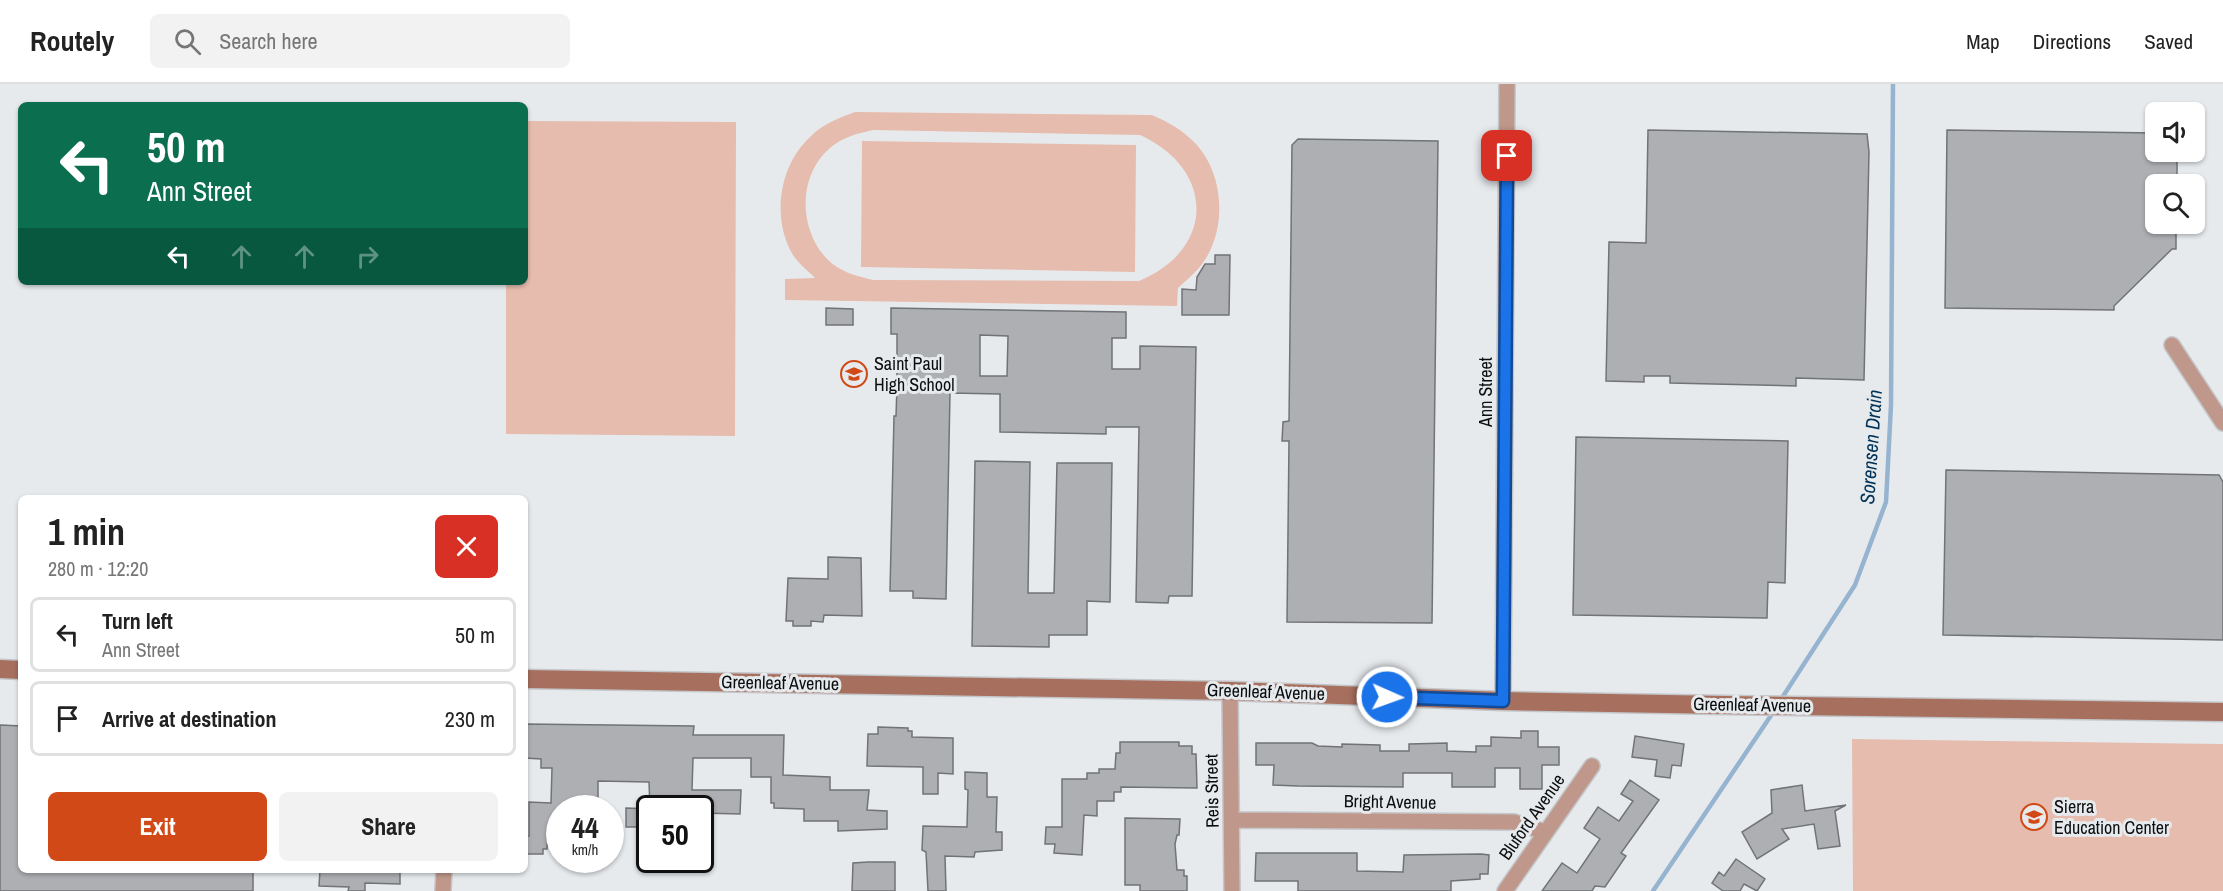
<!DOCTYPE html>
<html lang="en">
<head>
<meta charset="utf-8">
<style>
  :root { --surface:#fff; --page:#f2f2f2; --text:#222; --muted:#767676; --line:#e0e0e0; --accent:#d04916 }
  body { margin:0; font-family:"Archivo Narrow",sans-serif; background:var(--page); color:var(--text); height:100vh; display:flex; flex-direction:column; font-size:22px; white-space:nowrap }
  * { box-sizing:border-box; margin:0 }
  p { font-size:20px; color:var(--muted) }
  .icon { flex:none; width:33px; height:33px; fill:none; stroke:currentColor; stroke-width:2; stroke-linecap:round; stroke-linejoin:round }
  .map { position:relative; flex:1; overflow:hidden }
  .panel { position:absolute; left:18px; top:411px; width:510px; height:378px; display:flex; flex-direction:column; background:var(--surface); border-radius:9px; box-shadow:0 2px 4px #0004 }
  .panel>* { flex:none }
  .top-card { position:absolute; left:18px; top:18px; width:510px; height:183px; border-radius:9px; box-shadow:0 2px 4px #0004; background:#0b6e4f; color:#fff; overflow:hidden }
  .controls { position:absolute; left:2145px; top:18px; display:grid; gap:12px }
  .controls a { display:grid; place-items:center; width:60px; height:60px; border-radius:9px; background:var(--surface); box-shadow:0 2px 4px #0004; font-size:30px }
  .speed { position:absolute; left:546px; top:711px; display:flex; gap:12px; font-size:30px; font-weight:700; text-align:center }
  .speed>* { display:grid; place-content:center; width:78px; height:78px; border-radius:50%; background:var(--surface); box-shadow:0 2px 4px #0004; line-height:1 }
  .speed small { font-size:15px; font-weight:400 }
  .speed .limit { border:3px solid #111; border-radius:9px; background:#fff; color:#111 }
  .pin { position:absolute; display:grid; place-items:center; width:51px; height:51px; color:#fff; margin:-26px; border-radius:12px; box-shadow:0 3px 9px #0006 }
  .me { position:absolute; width:66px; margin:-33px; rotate:92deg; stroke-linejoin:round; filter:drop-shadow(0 0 4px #0008) }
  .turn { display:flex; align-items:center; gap:21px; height:126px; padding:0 30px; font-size:27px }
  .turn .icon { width:78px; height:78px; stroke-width:2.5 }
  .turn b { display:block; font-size:42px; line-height:51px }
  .lanes { display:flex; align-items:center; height:57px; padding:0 30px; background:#0003; justify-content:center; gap:30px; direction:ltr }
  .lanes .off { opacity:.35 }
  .round { display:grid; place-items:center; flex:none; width:63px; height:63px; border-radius:9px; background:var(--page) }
  .overview { display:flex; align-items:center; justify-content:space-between; height:102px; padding:0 30px }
  h1 { font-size:36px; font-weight:700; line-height:45px }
  .button { display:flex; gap:12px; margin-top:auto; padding:12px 30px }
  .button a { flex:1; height:69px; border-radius:9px; background:var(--accent); color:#fff; font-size:24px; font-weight:700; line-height:69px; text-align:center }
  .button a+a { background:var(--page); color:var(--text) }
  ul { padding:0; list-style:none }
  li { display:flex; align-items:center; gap:18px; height:75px; margin:0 12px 9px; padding:0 18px; border:3px solid var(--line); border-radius:9px }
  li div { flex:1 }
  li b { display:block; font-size:22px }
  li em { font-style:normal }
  header { display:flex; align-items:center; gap:36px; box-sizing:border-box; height:84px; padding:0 30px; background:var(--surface); border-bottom:2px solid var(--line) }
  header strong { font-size:28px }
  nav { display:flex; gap:33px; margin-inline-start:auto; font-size:21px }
  .search { width:420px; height:54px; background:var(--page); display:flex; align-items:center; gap:15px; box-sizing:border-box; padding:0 21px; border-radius:9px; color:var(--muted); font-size:22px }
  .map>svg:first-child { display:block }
  .green { fill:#e6bcae; fill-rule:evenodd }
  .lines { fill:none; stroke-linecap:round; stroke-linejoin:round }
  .stream { stroke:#96b3d0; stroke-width:4.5 }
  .building { fill:#adafb2; stroke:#717376; stroke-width:1.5; fill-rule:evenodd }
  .street-casing { stroke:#c4c6c9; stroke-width:18 }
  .secondary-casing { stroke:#c4c6c9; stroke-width:21 }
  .street { stroke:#bf988b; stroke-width:15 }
  .secondary { stroke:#a76f5d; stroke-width:18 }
  .route-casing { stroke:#114b97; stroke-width:15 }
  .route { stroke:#1a73e8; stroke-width:10 }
  .labels { text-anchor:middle; stroke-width:6; stroke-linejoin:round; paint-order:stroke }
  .poi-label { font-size:18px; fill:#0b0c0d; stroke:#e7eaed; text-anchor:start }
  .street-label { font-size:18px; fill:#0b0c0d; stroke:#e7eaed }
  .water-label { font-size:20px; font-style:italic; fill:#013358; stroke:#e7eaed }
</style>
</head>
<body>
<header>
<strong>Routely</strong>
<div class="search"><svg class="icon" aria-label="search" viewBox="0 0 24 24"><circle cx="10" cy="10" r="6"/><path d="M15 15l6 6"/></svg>Search here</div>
<nav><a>Map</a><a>Directions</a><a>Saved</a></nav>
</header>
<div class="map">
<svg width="2223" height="807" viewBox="0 0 2223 807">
  <rect width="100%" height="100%" fill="#e7eaed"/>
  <path class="green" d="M 855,28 L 1152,31 C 1168,38 1181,45 1194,58 C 1226,90 1228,151 1198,185 C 1192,192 1184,198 1178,204 L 1177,222 L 785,216 L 785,195 L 815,194 C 808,187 798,179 793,171 C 771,134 779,81 811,52 C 823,40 839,34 855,28 ZM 873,46 L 1140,51 C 1215,85 1216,165 1139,197 L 873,196 C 856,192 840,188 827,175 C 792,138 800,70 851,52 C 858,49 866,48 873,46 Z
    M 525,37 L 736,38 L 735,352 L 506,350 L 506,198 L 525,198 Z
    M 862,57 L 1136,61 L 1135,188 L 861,183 Z
    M 1852,655 L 2223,660 L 2223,807 L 1853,807 Z"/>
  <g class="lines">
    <path class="stream" d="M 1780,617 L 1855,501 L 1886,418 L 1891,321 L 1893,0
      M 1653,807 L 1774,627"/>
  </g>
  <path class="building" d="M 1648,46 L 1867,50 L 1869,68 L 1864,296 L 1796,294 L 1796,302 L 1670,299 L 1670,292 L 1644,292 L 1644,298 L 1606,297 L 1609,158 L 1646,159 Z
    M 1947,46 L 2156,49 L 2156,68 L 2177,68 L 2177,100 L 2156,100 L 2156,140 L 2176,140 L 2176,165 L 2172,165 L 2114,222 L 2114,226 L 1945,224 Z
    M 1298,55 L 1438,57 L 1432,539 L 1287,538 L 1289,357 L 1282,357 L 1283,338 L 1289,337 L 1292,61 Z
    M 1215,171 L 1230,171 L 1229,231 L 1182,231 L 1182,205 L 1196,206 L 1197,193 L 1205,180 L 1215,180 Z
    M 826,224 L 853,225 L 853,241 L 826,241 Z
    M 891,224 L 1126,228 L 1126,254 L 1112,254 L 1112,285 L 1140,285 L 1140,262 L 1196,263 L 1192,512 L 1169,512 L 1168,519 L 1136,518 L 1139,343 L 1106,343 L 1106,350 L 1000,348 L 1000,310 L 950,309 L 946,515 L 913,514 L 913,507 L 890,507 L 894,332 L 896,332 L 897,302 L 897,250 L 891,250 ZM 980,251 L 1008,252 L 1007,292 L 980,292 Z
    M 1576,353 L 1788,357 L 1785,499 L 1768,498 L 1767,534 L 1573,531 Z
    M 975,377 L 1030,378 L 1028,509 L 1054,509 L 1057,379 L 1112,379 L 1110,518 L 1087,517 L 1087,551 L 1049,551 L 1049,563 L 972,562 Z
    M 1946,386 L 2219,391 L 2223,398 L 2223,556 L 1943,551 Z
    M 828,473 L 861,474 L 862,532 L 824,531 L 823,538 L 811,537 L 811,542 L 793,542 L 793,537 L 786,537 L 788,494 L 828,495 Z
    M 525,640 L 694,642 L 693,651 L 784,651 L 783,691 L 830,693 L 830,706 L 869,706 L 867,726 L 887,727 L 887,745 L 838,747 L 838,737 L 804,737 L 804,725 L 774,724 L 774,719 L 771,719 L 771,693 L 751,693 L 751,674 L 693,674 L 692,706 L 741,706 L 740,730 L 700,729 L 700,724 L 650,724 L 649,698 L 598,697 L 598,723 L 560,724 L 560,750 L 548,750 L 547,765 L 543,765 L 543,770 L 525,770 L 525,752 L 529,752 L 529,718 L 551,719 L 552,684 L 541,684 L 541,675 L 525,674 Z
    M 0,641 L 21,642 L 21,786 L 253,786 L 253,807 L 0,807 Z
    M 878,643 L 908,644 L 908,647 L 912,647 L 912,653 L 953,654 L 953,690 L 938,689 L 938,710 L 923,710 L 923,683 L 867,682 L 868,650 L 878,650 Z
    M 1521,647 L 1538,647 L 1538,663 L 1559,663 L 1559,681 L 1542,681 L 1542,705 L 1520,705 L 1520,684 L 1495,684 L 1495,703 L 1452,703 L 1452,689 L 1403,689 L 1403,703 L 1298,702 L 1273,701 L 1274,681 L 1256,681 L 1256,659 L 1312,659 L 1318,662 L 1342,663 L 1342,660 L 1380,661 L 1380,667 L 1409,667 L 1409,660 L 1447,659 L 1447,667 L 1476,668 L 1476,662 L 1491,662 L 1491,653 L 1521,654 Z
    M 1635,652 L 1684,660 L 1681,682 L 1672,681 L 1670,694 L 1655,692 L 1657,676 L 1632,673 Z
    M 1120,658 L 1179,658 L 1179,662 L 1192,662 L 1192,670 L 1196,670 L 1197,704 L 1121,703 L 1121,708 L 1114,708 L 1114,717 L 1097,717 L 1097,732 L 1084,731 L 1082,771 L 1054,769 L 1055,760 L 1045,760 L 1046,743 L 1062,743 L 1062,695 L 1087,695 L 1087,689 L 1099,689 L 1099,685 L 1115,685 L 1116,669 L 1120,669 Z
    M 965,688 L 987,689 L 987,713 L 997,713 L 996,748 L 1002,748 L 1002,766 L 975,768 L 974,773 L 945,772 L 946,807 L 928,807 L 926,768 L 922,766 L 923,742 L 967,743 L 968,706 L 965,705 Z
    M 1630,696 L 1659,716 L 1621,769 L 1626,772 L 1605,803 L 1595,802 L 1592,807 L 1542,807 L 1562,779 L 1577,789 L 1600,755 L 1584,744 L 1598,723 L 1619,737 L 1633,717 L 1621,710 Z
    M 1802,701 L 1805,727 L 1846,721 L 1835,727 L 1840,762 L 1818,765 L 1814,740 L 1782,745 L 1789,755 L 1757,775 L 1742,748 L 1772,729 L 1771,706 Z
    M 626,724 L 650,725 L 650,743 L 626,743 Z
    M 1125,734 L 1180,735 L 1179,751 L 1177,751 L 1175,760 L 1177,786 L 1184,786 L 1184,792 L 1187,792 L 1187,807 L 1140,807 L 1140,801 L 1125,801 Z
    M 1256,769 L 1357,769 L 1357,787 L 1403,788 L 1404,771 L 1481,770 L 1489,771 L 1488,790 L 1480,790 L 1480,795 L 1451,797 L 1451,807 L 1298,807 L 1298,797 L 1255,797 Z
    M 1736,775 L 1765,795 L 1757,807 L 1744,800 L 1740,807 L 1723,807 L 1712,799 L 1719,788 L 1724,792 Z
    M 868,778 L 895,778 L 895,807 L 852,807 L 853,779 Z
    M 320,786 L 400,786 L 400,800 L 365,799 L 365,807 L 348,807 L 349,803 L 319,802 Z"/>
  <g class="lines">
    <defs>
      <path id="street" d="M 2172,261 L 2223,339
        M 1230,607 L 1232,807
        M 1503,617 L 1507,0
        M 1233,736 L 1514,738 L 1545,748
        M 443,807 L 444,786
        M 1505,807 L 1592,682"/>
      <path id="secondary" d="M 0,585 L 21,586
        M 525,595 L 1230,607 L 1503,617 L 1724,621 L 2223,628"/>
    </defs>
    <use href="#street" class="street-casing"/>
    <use href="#secondary" class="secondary-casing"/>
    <use href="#street" class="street"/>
    <use href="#secondary" class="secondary"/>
  </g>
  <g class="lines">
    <defs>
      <path id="route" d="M 1387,613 L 1503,617 L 1507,72"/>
    </defs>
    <use href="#route" class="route-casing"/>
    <use href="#route" class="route"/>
  </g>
  <defs>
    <symbol id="school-ring" viewBox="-11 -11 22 22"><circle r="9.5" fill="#e7eaed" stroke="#d04916" stroke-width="1.5"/><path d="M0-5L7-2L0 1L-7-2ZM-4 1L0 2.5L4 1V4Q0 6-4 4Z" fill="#d04916"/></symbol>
  </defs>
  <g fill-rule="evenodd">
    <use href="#school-ring" x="839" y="275" width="30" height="30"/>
    <use href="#school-ring" x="2019" y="718" width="30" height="30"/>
  </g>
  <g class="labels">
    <g class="poi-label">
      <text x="874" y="286">Saint Paul<tspan x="874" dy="21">High School</tspan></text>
      <text x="2054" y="729">Sierra<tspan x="2054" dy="21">Education Center</tspan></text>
    </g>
    <g class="street-label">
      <text transform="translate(1486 308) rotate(-90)" y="6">Ann Street</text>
      <text transform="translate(780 599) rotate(1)" y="6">Greenleaf Avenue</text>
      <text transform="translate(1266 608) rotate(2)" y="6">Greenleaf Avenue</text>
      <text transform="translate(1752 621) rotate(1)" y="6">Greenleaf Avenue</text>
      <text transform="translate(1212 707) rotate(-91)" y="6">Reis Street</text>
      <text transform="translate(1390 718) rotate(1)" y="6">Bright Avenue</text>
      <text transform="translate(1532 733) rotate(-55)" y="6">Bluford Avenue</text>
    </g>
    <g class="water-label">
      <text transform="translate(1871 363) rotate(-86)" y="7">Sorensen Drain</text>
    </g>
  </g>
</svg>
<div class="controls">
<a><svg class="icon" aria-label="sound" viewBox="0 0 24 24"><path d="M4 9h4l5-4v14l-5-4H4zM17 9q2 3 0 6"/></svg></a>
<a><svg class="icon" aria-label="search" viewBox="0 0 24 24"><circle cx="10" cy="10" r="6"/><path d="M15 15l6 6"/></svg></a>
</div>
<div class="speed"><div>44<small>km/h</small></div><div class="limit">50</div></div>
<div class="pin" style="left:1507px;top:72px;background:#d93025"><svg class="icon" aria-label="arrive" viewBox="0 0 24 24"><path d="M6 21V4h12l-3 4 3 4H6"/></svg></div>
<svg class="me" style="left:1387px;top:613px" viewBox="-20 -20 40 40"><circle r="17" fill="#1a73e8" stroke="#fff" stroke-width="3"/><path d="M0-11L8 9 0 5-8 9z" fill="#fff"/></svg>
<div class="top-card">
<div class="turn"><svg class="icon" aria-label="left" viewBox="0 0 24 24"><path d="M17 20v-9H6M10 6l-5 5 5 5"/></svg><div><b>50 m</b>Ann Street</div></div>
<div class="lanes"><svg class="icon" aria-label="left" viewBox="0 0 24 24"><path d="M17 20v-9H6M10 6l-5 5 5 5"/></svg><svg class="icon off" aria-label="ahead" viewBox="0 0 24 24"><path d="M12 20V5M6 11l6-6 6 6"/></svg><svg class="icon off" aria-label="ahead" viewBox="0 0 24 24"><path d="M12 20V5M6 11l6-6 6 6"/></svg><svg class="icon off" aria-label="right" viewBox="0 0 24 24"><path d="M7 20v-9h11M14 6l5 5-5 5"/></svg></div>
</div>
<section class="panel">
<div class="overview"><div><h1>1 min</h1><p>280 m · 12:20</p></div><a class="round" style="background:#d93025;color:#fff"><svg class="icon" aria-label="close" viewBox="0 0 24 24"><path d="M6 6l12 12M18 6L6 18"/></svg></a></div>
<ul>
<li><svg class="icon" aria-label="left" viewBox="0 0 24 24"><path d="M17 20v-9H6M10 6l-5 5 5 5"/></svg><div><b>Turn left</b><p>Ann Street</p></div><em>50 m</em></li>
<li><svg class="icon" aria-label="arrive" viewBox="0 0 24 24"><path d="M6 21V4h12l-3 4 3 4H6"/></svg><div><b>Arrive at destination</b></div><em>230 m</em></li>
</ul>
<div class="button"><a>Exit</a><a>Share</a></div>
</section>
</div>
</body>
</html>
